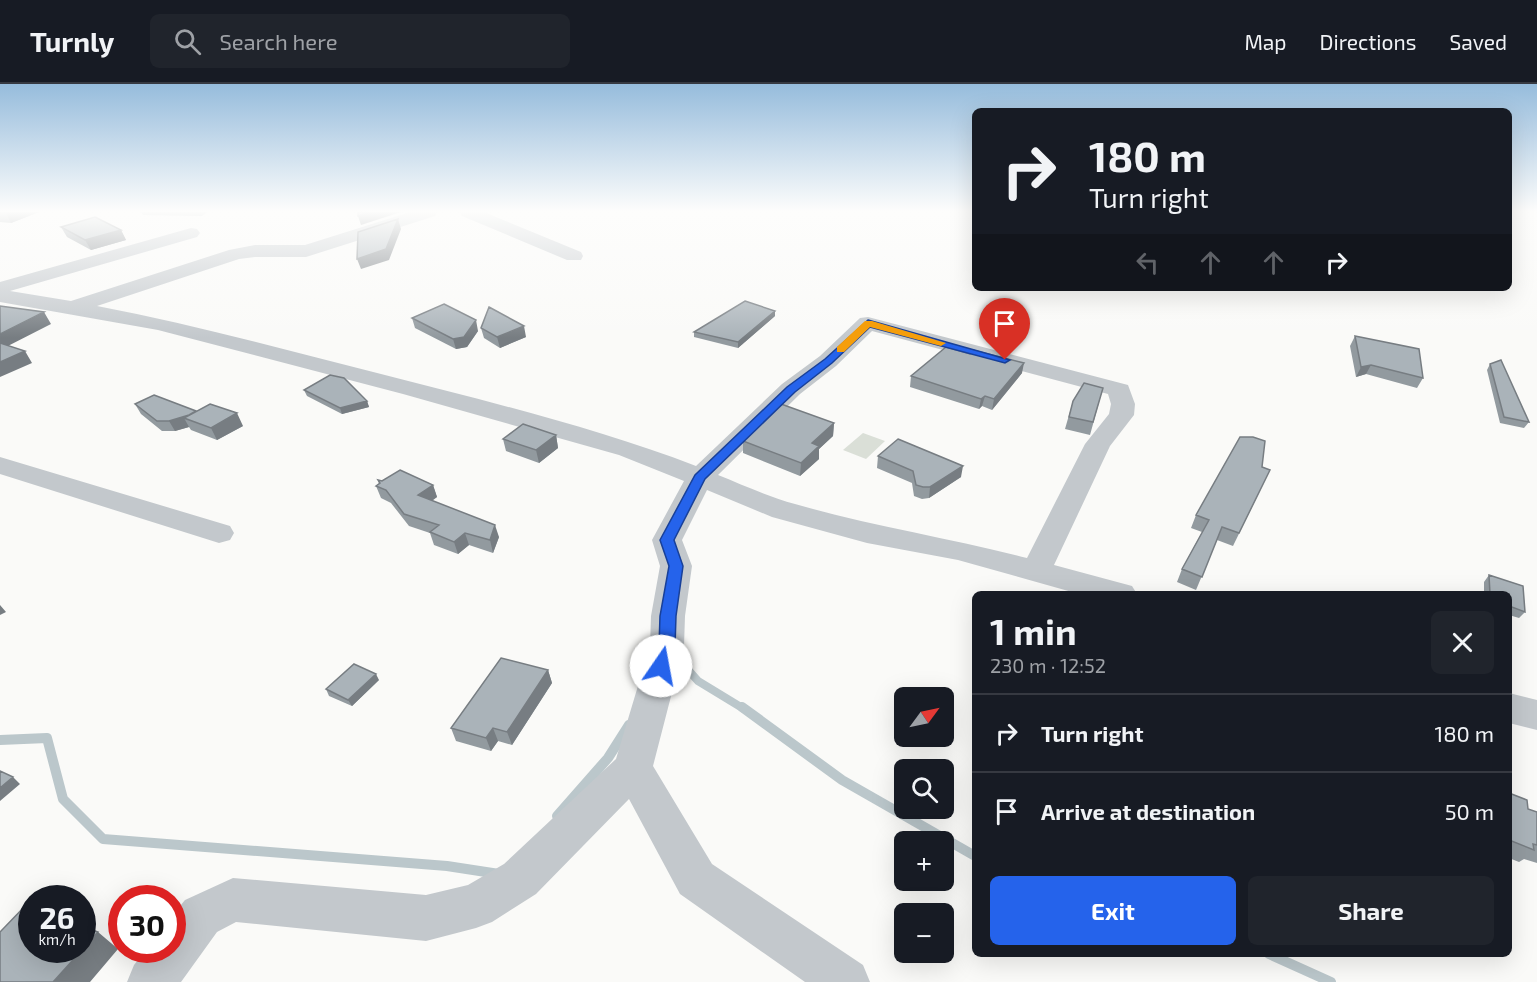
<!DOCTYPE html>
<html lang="en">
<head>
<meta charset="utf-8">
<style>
  :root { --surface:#171b24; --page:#20242c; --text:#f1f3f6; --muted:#9ea1a6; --line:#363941; --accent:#2563eb }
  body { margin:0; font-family:"Exo 2",sans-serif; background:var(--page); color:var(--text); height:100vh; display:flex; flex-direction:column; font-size:22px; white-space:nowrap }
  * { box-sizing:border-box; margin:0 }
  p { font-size:20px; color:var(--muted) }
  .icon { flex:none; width:33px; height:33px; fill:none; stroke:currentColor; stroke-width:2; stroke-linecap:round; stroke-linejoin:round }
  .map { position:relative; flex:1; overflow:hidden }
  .details { position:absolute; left:972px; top:507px; width:540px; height:366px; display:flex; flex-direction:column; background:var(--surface); border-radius:9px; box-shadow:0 6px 24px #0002 }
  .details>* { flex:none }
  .guide { position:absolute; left:972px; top:24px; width:540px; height:183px; border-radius:9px; box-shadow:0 6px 24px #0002; background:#171b24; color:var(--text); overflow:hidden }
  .needle { width:39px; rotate:57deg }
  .fabs { position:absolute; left:894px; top:603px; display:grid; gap:12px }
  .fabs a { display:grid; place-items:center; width:60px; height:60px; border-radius:9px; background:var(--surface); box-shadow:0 6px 24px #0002; font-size:30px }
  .speed { position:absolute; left:18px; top:801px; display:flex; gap:12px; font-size:30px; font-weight:700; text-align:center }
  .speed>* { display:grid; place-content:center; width:78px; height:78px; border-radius:50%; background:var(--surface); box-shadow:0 6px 24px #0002; line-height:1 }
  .speed small { font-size:15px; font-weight:400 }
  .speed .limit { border:9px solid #d22; background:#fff; color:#111 }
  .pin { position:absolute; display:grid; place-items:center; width:51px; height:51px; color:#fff; margin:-62px -26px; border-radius:50% 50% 50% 0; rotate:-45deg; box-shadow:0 0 6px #0007 }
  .pin .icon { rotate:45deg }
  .me { position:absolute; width:66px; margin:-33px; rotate:12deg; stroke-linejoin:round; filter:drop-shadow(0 0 4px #0008) }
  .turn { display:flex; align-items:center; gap:21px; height:126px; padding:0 18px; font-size:27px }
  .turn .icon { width:78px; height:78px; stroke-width:2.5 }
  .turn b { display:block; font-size:42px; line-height:51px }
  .lanes { display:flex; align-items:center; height:57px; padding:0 18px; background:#0003; justify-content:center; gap:30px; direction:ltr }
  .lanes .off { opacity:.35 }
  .round { display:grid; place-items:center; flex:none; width:63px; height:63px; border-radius:9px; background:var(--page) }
  .overview { display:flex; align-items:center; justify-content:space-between; height:102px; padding:0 18px }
  h1 { font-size:36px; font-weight:700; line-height:45px }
  .action { display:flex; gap:12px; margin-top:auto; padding:12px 18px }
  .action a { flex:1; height:69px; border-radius:9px; background:var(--accent); color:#fff; font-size:24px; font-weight:700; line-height:69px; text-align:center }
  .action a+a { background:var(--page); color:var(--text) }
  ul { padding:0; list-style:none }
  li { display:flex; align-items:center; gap:18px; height:78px; padding:0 18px; border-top:2px solid var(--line) }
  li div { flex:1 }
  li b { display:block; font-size:22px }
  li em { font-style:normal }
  header { display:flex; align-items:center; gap:36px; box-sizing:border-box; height:84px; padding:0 30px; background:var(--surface); border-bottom:2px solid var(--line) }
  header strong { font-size:28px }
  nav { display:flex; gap:33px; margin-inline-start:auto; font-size:21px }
  .search { width:420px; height:54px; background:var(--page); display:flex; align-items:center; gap:15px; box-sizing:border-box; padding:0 21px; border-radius:9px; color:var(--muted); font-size:22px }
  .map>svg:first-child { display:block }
  .green { fill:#dadfd7 }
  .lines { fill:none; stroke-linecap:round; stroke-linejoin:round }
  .stream-far1 { stroke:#bbc7cb; stroke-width:8 }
  .stream { stroke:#bbc7cb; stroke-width:10 }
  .minor { fill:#c3c8cc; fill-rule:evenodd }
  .wall { fill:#929a9f }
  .shaded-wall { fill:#777d82 }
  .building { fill:#aab3b9; stroke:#777d82; stroke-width:1.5 }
  .route { fill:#2563eb; stroke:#184099; stroke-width:1.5 }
  .slow { fill:#f59e0b }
</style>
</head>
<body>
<header>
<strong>Turnly</strong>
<div class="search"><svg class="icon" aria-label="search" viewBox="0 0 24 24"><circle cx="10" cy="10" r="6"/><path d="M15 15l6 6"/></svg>Search here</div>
<nav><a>Map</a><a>Directions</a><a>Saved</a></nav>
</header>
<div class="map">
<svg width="1537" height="898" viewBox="0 0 1537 898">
  <rect width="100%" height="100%" fill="#fafaf8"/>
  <path class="green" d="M 863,349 L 885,357 L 866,375 L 843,366 Z"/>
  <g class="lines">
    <path class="stream-far1" d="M 674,570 L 698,597 L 744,625"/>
    <path class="stream" d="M 742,623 L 842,696 L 975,772
      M 0,656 L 47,654 L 63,715 L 103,755 L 447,782 L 499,790
      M 557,732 L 608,674 L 629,641
      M 1269,870 L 1331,898"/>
    <path class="minor" d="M 410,128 L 437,128 L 435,132 L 306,173 L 255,173 L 239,175 L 97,222 C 192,240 286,266 381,290 C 486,317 594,343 696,382 L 782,300 L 820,272 L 860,234 L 868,233 L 1128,301 L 1135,320 L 1134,331 L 1110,362 L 1054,481 L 1132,502 L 1137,510 L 1079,510 L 958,476 L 867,459 L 772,433 L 707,406 L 682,456 L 692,482 L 685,532 L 684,562 L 653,682 L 712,780 L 863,881 L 870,898 L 805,898 L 680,810 L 629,715 L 536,810 L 492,838 L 476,844 L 426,857 L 236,838 L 217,848 L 181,898 L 127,898 L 134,881 L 146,866 L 172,866 L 172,832 L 185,816 L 233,794 L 426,811 L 468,801 L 504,780 L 616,675 L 650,562 L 651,532 L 660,482 L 652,456 L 684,397 L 619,371 L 403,310 L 158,246 L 0,218 L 0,198 L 191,144 L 197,145 L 200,149 L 197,153 L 10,207 L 71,217 L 229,166 L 255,161 L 305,161 ZM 872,247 L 1108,310 L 1111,320 L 1109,330 L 1085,360 L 1027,474 C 950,454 871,442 795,420 C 769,413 743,401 718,391 L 800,310 L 836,282 Z
      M 460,128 L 484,128 L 581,168 L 583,172 L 581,176 L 567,176 L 462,132 Z
      M 0,373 L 230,442 L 234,449 L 230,456 L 219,459 L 0,390 Z
      M 1509,609 L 1537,616 L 1537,646 L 1509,639 Z"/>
  </g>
  <path class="wall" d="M 0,128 L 39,128 L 11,139 L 0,138 Z
    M 141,128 L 207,128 L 202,132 L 143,131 Z
    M 61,143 L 121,146 L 126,156 L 91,166 L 67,153 Z
    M 775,232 L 738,264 L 694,253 L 694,248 Z
    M 412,234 L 478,247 L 467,263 L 456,265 L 415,244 Z
    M 481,244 L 526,253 L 500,264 L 484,254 Z
    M 1355,252 L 1423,294 L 1417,304 L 1366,290 L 1356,293 L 1350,262 Z
    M 970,270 L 1022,289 L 992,326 L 982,322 L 979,325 L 910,303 L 911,292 Z
    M 1490,280 L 1529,338 L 1524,344 L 1500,339 L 1487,286 Z
    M 1103,304 L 1090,351 L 1065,345 L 1073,317 Z
    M 304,306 L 367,317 L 369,323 L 342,330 L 307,312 Z
    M 135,320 L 196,327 L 243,342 L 217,356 L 191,346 L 189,343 L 175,347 L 162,347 L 141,330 Z
    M 834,339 L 833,352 L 819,365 L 819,375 L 800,392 L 743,369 L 743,357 Z
    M 556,351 L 558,364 L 539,379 L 506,367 L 503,355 Z
    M 878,372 L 961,393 L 929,414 L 922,415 L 914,412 L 912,399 L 877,384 Z
    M 1262,383 L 1270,386 L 1233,462 L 1217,456 L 1196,506 L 1177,498 L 1182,485 L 1202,448 L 1191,444 L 1196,431 Z
    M 378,396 L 382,397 L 433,401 L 437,413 L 432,417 L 499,453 L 493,469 L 469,461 L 458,470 L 434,461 L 430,449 L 409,442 L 391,419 L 381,414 L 376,402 L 379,400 Z
    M 1489,491 L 1523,502 L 1525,528 L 1519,534 L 1509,531 L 1509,510 L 1484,510 L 1484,498 Z
    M 548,586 L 552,599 L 512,661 L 498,657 L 491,667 L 456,657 L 451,644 Z
    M 379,596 L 352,622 L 329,612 L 326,605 Z
    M 1509,709 L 1528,725 L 1537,728 L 1537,779 L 1524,775 L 1519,778 L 1509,774 Z"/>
  <path class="shaded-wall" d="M 8,128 L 39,128 L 11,139 L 6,129 Z
    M 369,128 L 401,128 L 361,141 L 358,132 Z
    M 398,135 L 401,145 L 389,176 L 361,185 L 357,175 Z
    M 121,146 L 126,156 L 91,166 L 85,156 Z
    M 775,227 L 775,232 L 738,264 L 738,258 Z
    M 44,228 L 51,240 L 0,266 L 0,250 Z
    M 476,236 L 478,247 L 467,263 L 456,265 L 453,255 Z
    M 524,242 L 526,253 L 500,264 L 497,253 Z
    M 25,267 L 32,279 L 0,293 L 0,278 Z
    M 1024,279 L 1022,289 L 992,326 L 994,315 Z
    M 1371,281 L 1366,290 L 1356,293 L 1361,283 Z
    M 985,312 L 982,322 L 979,325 L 981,315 Z
    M 367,317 L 369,323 L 342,330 L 340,324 Z
    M 199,328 L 184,334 L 189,343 L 175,347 L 169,337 Z
    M 237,329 L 243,342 L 217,356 L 211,344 Z
    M 834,339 L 833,352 L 819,365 L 819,375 L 800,392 L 801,379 L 812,359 Z
    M 556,351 L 558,364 L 539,379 L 536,366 Z
    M 963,382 L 961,393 L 929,414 L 930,403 Z
    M 433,401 L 437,413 L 422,423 L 418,411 Z
    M 495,441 L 499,453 L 493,469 L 490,456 Z
    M 465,449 L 469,461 L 458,470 L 454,458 Z
    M 0,521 L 6,528 L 0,531 Z
    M 548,586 L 552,599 L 512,661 L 507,648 Z
    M 376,590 L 379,596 L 352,622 L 348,616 Z
    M 493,644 L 498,657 L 491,667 L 486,654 Z
    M 13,693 L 20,700 L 0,717 L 0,704 Z
    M 98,848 L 118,865 L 90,898 L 53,898 Z"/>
  <path class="building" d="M 358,128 L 369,128 L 358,132 Z
    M 95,133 L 121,146 L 85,156 L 61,143 Z
    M 398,135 L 386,165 L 357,175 L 358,148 Z
    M 745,217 L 775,227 L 738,258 L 694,248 Z
    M 444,220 L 476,236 L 464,253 L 453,255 L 412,234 Z
    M 0,222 L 44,228 L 0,250 Z
    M 489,223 L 524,242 L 497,253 L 481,244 Z
    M 1355,252 L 1419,265 L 1423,294 L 1371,281 L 1361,283 Z
    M 0,259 L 25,267 L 0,278 Z
    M 946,263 L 970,270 L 973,266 L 1024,279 L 994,315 L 985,312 L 981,315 L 911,292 Z
    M 1501,276 L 1529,338 L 1504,333 L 1490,280 Z
    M 330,291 L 344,294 L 367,317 L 340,324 L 304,306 Z
    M 1084,299 L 1103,304 L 1093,338 L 1069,333 L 1073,317 Z
    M 154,311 L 196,327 L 189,331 L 169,337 L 157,337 L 135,320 Z
    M 210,320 L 237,329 L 211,344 L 184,334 Z
    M 781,320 L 834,339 L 812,359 L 819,362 L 801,379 L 743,357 Z
    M 523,340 L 556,351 L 536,366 L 503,355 Z
    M 1240,353 L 1253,353 L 1265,357 L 1262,383 L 1270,386 L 1239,449 L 1222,443 L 1202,493 L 1182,485 L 1209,436 L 1196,431 Z
    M 898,355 L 963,382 L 930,403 L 923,403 L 916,401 L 913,387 L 878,372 Z
    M 400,386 L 433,401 L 418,411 L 495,441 L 490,456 L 465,449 L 454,458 L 430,448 L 439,441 L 404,430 L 386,406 L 376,402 L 380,399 L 378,396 L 382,397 Z
    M 1489,491 L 1523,502 L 1525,528 L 1509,522 L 1509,510 L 1490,510 Z
    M 501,574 L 548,586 L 507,648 L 493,644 L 486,654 L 451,644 Z
    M 354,580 L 376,590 L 348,616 L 326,605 Z
    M 0,687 L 13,693 L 0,704 Z
    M 1509,709 L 1527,716 L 1528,725 L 1537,728 L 1537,761 L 1533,760 L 1534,766 L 1509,756 Z
    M 26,821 L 32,823 L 32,866 L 82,866 L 53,898 L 0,898 L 0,848 Z
    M 82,842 L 98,848 L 82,865 Z"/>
  <linearGradient id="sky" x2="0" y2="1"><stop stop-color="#96bcdc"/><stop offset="0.5" stop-color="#fdfdfc"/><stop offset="1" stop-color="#fdfdfc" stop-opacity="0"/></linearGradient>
  <rect width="1537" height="254" fill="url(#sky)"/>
  <path class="route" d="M 868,236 L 1010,276 L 1005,279 L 870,243 L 832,279 L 795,308 L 705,395 L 674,456 L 683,482 L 676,532 L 675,562 L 667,587 L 661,588 L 656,587 L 653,582 L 659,562 L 660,532 L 669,482 L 660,456 L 695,391 L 787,303 L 825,275 Z"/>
  <path class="slow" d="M 865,237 L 872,237 L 946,259 L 941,262 L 870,243 L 844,268 L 837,268 L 837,263 Z"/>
</svg>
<div class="fabs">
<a><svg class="needle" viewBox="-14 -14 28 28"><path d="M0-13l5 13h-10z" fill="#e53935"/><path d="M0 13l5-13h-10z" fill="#9ea1a6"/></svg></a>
<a><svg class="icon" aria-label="search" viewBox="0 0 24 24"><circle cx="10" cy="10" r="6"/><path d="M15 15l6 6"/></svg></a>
<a>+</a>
<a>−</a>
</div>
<div class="speed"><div>26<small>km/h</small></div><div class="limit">30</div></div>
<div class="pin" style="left:1005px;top:276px;background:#d93025"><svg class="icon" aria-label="arrive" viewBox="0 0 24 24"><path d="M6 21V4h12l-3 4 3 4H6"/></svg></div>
<svg class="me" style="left:661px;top:582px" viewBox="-20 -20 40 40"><circle r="19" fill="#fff"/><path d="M0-13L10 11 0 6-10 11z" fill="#2563eb"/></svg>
<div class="guide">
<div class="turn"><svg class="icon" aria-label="right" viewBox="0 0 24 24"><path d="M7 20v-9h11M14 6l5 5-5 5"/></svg><div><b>180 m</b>Turn right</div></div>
<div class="lanes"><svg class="icon off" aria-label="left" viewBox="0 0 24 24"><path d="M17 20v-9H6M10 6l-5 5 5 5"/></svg><svg class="icon off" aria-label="ahead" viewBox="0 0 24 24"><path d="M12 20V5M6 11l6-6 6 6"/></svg><svg class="icon off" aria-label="ahead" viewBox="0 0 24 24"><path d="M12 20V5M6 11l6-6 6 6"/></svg><svg class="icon" aria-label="right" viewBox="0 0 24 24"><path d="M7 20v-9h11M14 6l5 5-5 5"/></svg></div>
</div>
<section class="details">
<div class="overview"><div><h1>1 min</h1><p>230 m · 12:52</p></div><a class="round"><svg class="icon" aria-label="close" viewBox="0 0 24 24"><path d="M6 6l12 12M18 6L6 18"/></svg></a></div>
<ul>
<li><svg class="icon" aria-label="right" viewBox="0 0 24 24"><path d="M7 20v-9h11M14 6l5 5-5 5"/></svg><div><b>Turn right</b></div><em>180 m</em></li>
<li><svg class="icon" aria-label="arrive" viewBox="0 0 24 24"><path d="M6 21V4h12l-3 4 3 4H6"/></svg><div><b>Arrive at destination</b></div><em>50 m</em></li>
</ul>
<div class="action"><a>Exit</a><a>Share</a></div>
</section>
</div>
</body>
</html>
